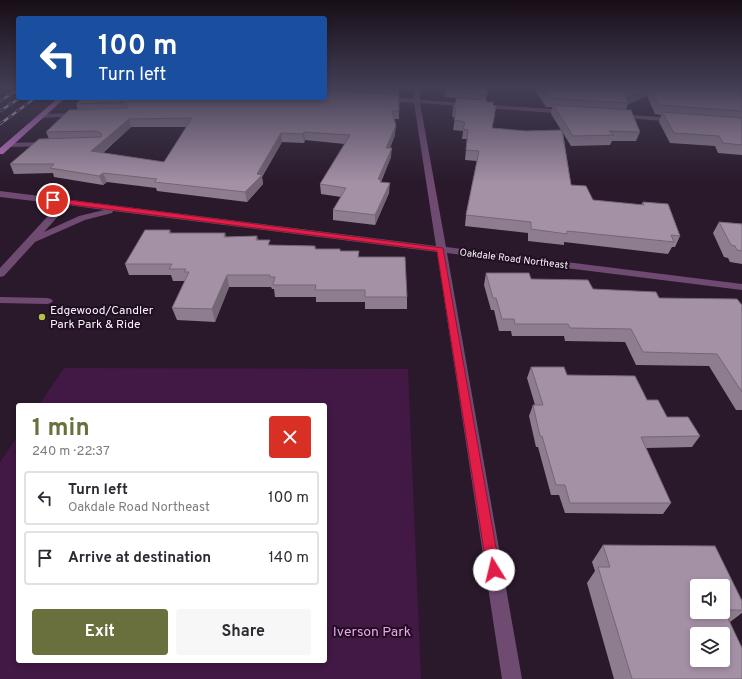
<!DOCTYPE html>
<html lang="en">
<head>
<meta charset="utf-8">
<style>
  :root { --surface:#fff; --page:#f7f7f7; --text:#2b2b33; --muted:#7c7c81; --line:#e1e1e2; --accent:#696f3d }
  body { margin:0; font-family:Overpass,sans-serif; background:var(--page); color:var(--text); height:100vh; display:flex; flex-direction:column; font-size:15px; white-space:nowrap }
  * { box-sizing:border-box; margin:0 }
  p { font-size:13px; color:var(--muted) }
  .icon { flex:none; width:22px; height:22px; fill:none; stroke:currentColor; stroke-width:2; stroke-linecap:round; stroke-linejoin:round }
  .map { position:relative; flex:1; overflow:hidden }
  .sheet { position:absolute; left:16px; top:403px; width:311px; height:260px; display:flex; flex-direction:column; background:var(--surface); border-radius:4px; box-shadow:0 2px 6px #0003 }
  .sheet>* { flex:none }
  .top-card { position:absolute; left:16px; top:16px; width:311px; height:84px; border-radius:4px; box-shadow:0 2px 6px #0003; background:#1a4fa0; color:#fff; overflow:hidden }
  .fabs { position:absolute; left:690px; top:579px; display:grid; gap:8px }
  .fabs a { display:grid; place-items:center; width:40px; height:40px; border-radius:4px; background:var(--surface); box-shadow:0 2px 6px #0003; font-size:20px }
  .pin { position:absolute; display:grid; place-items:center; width:34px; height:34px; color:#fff; margin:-17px; border:2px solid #fff; border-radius:50%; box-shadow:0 1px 4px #0007 }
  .me { position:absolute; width:44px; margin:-22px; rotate:351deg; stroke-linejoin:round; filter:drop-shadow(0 0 3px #0008) }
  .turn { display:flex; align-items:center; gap:14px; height:84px; padding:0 16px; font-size:18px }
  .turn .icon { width:52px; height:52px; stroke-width:2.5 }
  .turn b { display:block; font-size:28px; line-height:34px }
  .round { display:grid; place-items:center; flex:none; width:42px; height:42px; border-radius:4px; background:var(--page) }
  .headline { display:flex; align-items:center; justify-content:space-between; height:68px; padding:0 16px }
  h1 { font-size:24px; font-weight:700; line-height:30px; color:var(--accent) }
  .action { display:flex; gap:8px; margin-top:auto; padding:8px 16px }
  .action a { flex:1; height:46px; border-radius:4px; background:var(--accent); color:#fff; font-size:16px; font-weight:700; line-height:46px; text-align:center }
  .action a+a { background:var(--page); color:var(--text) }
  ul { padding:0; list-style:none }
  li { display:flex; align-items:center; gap:12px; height:54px; margin:0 8px 6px; padding:0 8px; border:2px solid var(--line); border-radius:4px }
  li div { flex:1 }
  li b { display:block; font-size:15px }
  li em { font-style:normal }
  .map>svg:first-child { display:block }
  .green { fill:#421845 }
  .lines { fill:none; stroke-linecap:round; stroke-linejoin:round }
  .minor { fill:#6f4b72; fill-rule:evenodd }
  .major { fill:#c073c5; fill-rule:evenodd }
  .rail-casing { stroke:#e1d5e1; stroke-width:2.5 }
  .rail { stroke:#1f1020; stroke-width:1.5; stroke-dasharray:5; stroke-linecap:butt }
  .wall { fill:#8e7d8f; fill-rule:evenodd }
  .shaded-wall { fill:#746674 }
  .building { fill:#a591a6; stroke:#746674; fill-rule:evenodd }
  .route { fill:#e11d48; stroke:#92132f }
  .poi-dot { fill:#b5c249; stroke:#1f1020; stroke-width:1.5 }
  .labels { text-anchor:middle; stroke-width:4; stroke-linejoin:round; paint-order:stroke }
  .far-street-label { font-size:10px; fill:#fbf0fb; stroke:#1f1020 }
  .poi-label { font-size:12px; fill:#fbf0fb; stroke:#1f1020; text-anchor:start }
  .near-park-label { font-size:14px; fill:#efa1f3; stroke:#1f1020 }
</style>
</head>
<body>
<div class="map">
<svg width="742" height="679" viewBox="0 0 742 679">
  <rect width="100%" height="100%" fill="#29192a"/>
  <path class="green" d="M 64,368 L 408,369 L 421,679 L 0,679 L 0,462 L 18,436 L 18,661 L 325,661 L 325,405 L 39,405 Z"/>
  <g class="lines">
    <path class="minor" d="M 413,88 L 419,88 L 420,100 L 567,110 L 570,112 L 567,114 L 420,103 L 446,247 L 742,284 L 742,290 L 447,253 L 522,679 L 502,679 L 437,252 L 113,211 L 112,213 L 85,220 L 35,242 L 4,276 L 0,277 L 0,268 L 59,204 L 0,197 L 0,191 L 436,246 L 414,103 L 384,101 L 381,99 L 384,97 L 414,99 ZM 68,205 L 104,210 L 79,216 L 44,232 Z
      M 78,113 L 80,114 L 80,116 L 41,118 L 38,116 L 41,114 Z
      M 617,114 L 675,118 L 678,120 L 675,122 L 615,117 L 615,115 Z
      M 47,142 L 50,142 L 50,146 L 8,147 L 4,145 L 8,143 Z
      M 0,297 L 47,298 L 51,299 L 53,301 L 51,303 L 47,304 L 0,303 Z"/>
    <path class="major" d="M 58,98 L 65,98 L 3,154 L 0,154 L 0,148 Z"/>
    <defs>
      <path id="rail" d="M 0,101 L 18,90
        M 0,111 L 20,98
        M 0,124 L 35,98"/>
    </defs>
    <use href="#rail" class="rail-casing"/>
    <use href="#rail" class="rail"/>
  </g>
  <path class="wall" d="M 325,88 L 399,88 L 399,119 L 394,119 L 395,135 L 390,148 L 391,157 L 381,182 L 389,193 L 375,225 L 333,220 L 333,210 L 341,197 L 321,194 L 320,184 L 345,144 L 305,140 L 304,143 L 282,142 L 262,177 L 263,184 L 247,202 L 157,191 L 156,188 L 107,182 L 103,185 L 54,177 L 53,173 L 14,174 L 10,164 L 49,139 L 46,132 L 78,110 L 76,104 L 325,98 ZM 131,127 L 187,127 L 164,162 L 103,153 Z
    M 488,88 L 486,102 L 493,105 L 495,115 L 492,128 L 526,131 L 561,130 L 551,114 L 552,107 L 546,107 L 534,88 L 742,88 L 742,155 L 718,153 L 715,146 L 670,143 L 659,122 L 661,115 L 655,114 L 647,96 L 628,104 L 626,110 L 640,132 L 636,141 L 612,141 L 610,145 L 571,146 L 563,133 L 571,185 L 593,200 L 641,205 L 643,202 L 680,236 L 675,247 L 672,247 L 668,254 L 564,242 L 564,245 L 528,241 L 528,233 L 465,226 L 466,215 L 477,161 L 465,160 L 467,139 L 462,139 L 463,131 L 453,130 L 455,117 L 452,117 L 453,108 L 457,98 L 445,97 L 446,90 Z
    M 719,222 L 742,224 L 742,264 L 730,262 L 728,258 L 724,257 L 713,233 Z
    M 170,230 L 171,233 L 225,233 L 226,237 L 257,236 L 258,240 L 271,245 L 315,246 L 316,249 L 340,251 L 359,251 L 359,257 L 407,297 L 407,309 L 365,309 L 365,302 L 316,302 L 316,297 L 275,297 L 274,289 L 272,289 L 271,287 L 229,287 L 215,322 L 177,320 L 172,308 L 185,281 L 173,281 L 171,275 L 129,275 L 125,264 Z
    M 486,273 L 593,289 L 659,298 L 742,305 L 742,410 L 736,410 L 709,366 L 636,365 L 625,342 L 565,341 L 564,336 L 512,336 L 511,331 L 499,331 L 494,310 L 491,310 L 484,285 Z
    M 531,367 L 567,375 L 647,400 L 667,417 L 700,436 L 692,447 L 646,448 L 671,503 L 663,514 L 565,513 L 559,495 L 551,495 L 538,447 L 536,447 L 529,416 L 533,405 L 535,405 L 527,378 Z
    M 603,545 L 742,601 L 742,613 L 730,622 L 742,679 L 614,679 L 587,583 L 595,571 L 592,562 Z"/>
  <path class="shaded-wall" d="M 650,88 L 647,96 L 628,104 L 626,97 Z
    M 129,119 L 131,127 L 94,160 L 91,151 Z
    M 396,126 L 395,135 L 386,157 L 386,148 Z
    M 304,132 L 305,140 L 304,143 L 303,134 Z
    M 281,133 L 282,142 L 262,177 L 263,184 L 247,202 L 245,192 Z
    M 392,148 L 391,157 L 381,182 L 381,189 L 378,179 Z
    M 103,173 L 107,182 L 103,185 L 99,176 Z
    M 390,183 L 389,193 L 375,225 L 375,215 Z
    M 227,275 L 229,287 L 215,322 L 212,309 Z"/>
  <path class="building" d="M 386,88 L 399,88 L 399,89 Z
    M 447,88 L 488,88 L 487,95 L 459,93 L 460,91 L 446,90 Z
    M 542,88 L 742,88 L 742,111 L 659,105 L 650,88 L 626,97 L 628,103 L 548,98 Z
    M 325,90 L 399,95 L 399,111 L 392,111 L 396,126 L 386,148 L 392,148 L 378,179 L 381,180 L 380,182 L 390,183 L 375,215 L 333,210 L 346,188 L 320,184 L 350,135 L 304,132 L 303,134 L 281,133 L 257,174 L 262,175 L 245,192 L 154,182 L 157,179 L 103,173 L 99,176 L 50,168 L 54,164 L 10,164 L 39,139 L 101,137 L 102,134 L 97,131 L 46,132 L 69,110 L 128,108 L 128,105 L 124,102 L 76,104 L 82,98 L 325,98 ZM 192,118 L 164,162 L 91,151 L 129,119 Z
    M 457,98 L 487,100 L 486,102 L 494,102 L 493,105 L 496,106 L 492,128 L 526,131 L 562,130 L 571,185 L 586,186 L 593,200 L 644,205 L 643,202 L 668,204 L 680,236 L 671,235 L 674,242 L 567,231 L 567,234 L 531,229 L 531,222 L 466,215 L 479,151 L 466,150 L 468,130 L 463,129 L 465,122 L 454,120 L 456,108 L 453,108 Z
    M 553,105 L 631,110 L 640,132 L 609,131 L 614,135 L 573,136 Z
    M 662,112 L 742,118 L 742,145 L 723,143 L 719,136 L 674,133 Z
    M 719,222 L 742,224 L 742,251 L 737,250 L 735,246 L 731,245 Z
    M 145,230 L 170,230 L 169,233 L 225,233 L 224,237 L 257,236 L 256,240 L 270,240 L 268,245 L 315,246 L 315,249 L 340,249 L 340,251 L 359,251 L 358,257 L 405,257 L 407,297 L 365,297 L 365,290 L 315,290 L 316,285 L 273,285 L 275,277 L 270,277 L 270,275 L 227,275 L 212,309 L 172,308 L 189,272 L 184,272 L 186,269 L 169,269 L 172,264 L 125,264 Z
    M 486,273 L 529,273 L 531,279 L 588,280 L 593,289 L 656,292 L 659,298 L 737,299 L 742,305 L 742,392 L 717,354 L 643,352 L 631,329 L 570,328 L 568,324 L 515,324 L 514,319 L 502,319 L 496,298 L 493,298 Z
    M 531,367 L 564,367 L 567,375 L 635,376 L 647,400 L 658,400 L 667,417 L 688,417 L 700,436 L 641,437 L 671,503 L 570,503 L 565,485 L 556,485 L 542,436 L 540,436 L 533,405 L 543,405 Z
    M 603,545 L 715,546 L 742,601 L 742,610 L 724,610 L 742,648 L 742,679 L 632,679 L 598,567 L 610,567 ZM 697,586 L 723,586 L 723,612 L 697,612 ZM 697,634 L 723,634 L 723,660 L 697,660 Z"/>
  <linearGradient id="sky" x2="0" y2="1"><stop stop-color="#170e17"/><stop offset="0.48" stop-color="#433e55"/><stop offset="1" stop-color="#433e55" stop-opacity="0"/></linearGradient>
  <rect width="742" height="183" fill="url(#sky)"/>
  <path class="route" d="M 53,198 L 443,248 L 500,570 L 498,575 L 494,577 L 489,575 L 487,570 L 437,251 L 50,202 L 49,200 Z"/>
  <circle class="poi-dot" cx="42" cy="317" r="4"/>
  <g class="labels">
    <g class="far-street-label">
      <text transform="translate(514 258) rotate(7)" y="4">Oakdale Road Northeast</text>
    </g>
    <g class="poi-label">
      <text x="50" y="314">Edgewood/Candler<tspan x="50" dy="14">Park Park &amp; Ride</tspan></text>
    </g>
    <g class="near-park-label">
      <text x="372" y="636">Iverson Park</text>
    </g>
  </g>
</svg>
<div class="fabs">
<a><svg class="icon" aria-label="sound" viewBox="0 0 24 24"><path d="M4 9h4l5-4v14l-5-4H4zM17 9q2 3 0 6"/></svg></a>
<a><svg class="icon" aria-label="layers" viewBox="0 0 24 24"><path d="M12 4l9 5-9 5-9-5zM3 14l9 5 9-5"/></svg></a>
</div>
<div class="pin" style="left:53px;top:200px;background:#d93025"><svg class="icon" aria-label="arrive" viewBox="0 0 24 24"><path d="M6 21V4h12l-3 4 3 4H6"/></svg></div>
<svg class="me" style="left:494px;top:570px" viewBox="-20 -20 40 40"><circle r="19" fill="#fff"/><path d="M0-13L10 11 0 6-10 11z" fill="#e11d48"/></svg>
<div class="top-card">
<div class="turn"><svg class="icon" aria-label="left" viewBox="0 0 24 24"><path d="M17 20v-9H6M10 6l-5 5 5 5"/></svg><div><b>100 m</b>Turn left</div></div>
</div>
<section class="sheet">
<div class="headline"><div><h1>1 min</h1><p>240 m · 22:37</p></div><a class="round" style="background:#d93025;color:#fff"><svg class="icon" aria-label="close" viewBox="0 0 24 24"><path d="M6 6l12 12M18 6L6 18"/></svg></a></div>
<ul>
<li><svg class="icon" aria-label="left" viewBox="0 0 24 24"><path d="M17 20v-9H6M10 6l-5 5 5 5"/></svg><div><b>Turn left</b><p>Oakdale Road Northeast</p></div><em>100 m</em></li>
<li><svg class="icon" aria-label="arrive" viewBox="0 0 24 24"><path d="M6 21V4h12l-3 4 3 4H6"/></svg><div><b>Arrive at destination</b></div><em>140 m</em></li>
</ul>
<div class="action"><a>Exit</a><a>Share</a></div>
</section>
</div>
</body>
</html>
